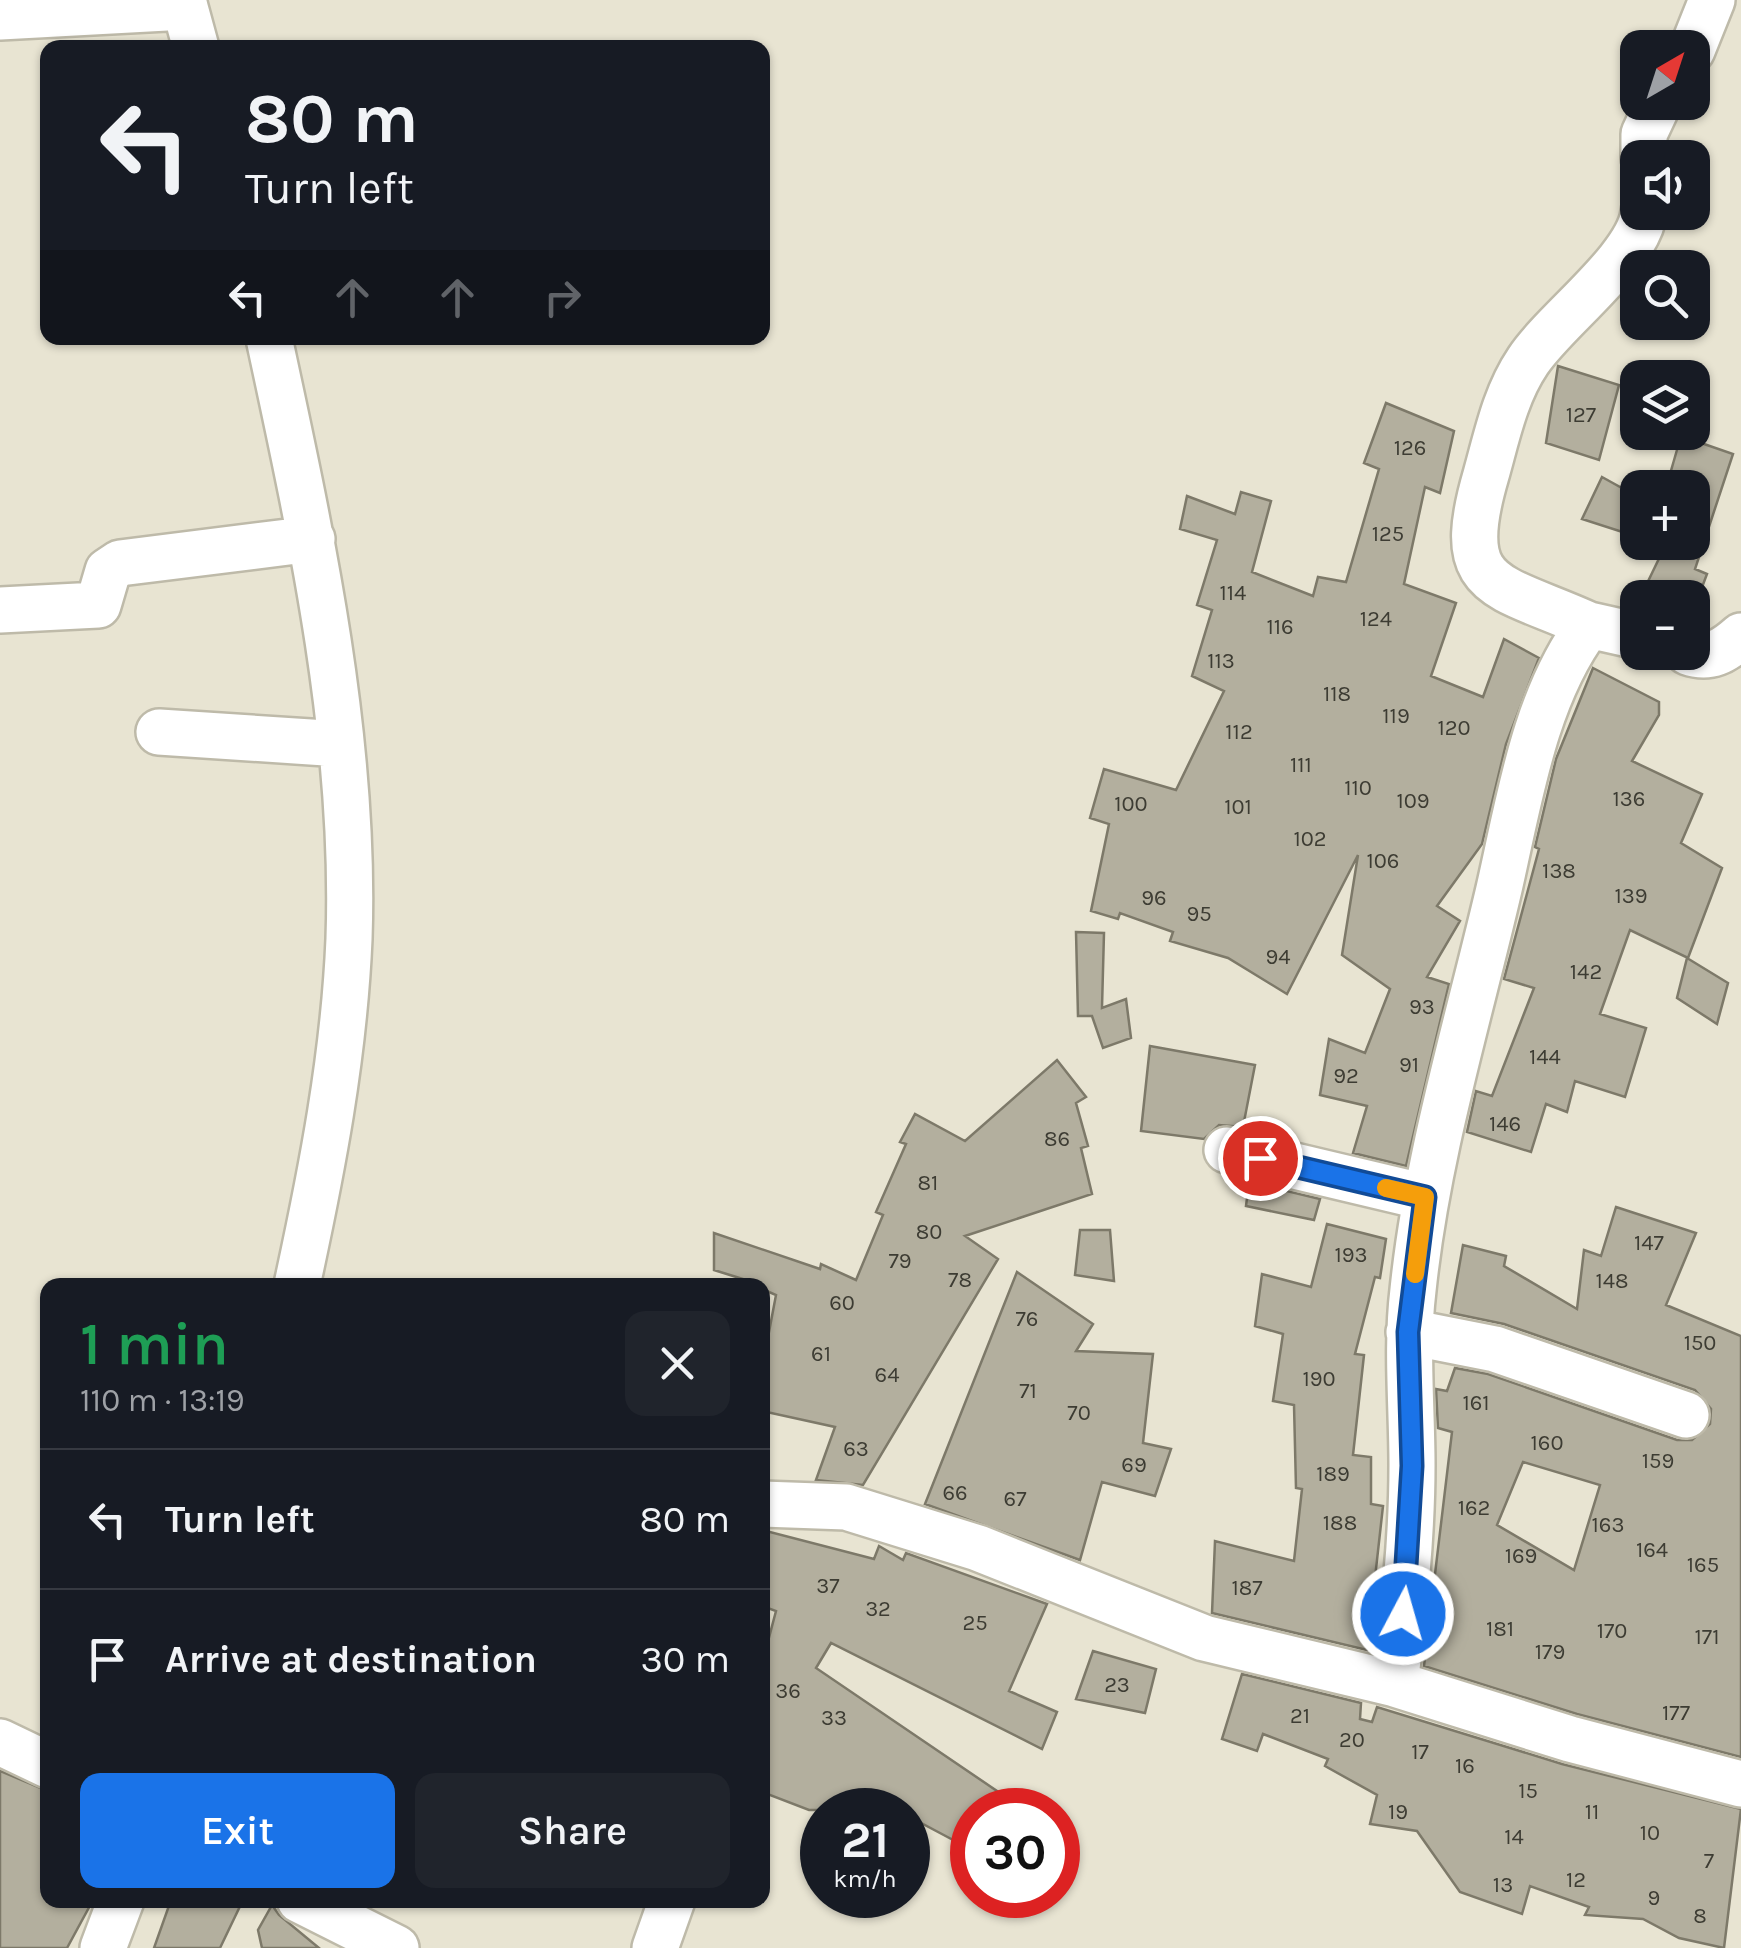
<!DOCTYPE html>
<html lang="en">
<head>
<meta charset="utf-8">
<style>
  :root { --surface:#171b24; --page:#20242c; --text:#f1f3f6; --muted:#9ea1a6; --line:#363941; --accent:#1a73e8 }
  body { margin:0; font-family:Karla,sans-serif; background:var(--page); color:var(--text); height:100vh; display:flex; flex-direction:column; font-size:38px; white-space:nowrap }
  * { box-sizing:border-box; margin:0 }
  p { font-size:32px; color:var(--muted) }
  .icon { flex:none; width:55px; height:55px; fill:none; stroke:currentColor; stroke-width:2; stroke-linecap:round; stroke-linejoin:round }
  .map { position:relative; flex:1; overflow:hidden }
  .sheet { position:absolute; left:40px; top:1278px; width:730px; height:630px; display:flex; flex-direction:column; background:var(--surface); border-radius:20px; box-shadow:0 2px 8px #0004 }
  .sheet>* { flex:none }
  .hud { position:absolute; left:40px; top:40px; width:730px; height:305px; border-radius:20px; box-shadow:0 2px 8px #0004; background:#171b24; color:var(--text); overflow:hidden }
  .needle { width:65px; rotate:39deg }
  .buttons { position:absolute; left:1620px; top:30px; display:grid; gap:20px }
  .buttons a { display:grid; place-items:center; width:90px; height:90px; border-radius:20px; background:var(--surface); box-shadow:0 2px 8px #0004; font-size:50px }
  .speed { position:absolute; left:800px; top:1788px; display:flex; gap:20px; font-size:50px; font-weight:700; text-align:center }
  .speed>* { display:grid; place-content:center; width:130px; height:130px; border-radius:50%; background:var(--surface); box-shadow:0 2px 8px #0004; line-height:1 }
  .speed small { font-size:25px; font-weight:400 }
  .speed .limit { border:15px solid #d22; background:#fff; color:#111 }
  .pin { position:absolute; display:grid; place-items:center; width:85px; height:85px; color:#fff; margin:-42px; border:5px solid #fff; border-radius:50%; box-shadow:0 2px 10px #0007 }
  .me { position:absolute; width:110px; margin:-55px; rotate:6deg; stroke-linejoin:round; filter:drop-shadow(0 0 8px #0008) }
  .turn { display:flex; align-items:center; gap:35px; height:210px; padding:0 40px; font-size:45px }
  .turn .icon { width:130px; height:130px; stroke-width:2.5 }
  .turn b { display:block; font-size:70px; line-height:85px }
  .lanes { display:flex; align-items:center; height:95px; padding:0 40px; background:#0003; justify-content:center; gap:50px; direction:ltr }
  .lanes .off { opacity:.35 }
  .round { display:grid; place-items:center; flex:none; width:105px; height:105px; border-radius:20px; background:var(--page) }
  .head { display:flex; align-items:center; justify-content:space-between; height:170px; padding:0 40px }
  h1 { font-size:60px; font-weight:600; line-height:75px; color:#1e9e55 }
  .button { display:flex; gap:20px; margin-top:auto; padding:20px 40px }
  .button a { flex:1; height:115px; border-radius:20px; background:var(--accent); color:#fff; font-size:40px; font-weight:600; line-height:115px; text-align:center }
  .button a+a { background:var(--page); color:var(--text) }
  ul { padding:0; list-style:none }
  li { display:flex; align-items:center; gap:30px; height:140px; padding:0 40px; border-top:2px solid var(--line) }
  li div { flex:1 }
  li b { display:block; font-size:38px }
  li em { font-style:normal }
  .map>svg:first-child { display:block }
  .building { fill:#b3af9e; stroke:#7d7969; stroke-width:2.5; fill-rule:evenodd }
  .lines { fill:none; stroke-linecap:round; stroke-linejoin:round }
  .minor-casing { stroke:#bebaa9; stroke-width:50 }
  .minor { stroke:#fff; stroke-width:45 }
  .route-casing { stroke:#114b97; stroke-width:25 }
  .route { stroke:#1a73e8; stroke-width:18 }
  .slow { stroke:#f59e0b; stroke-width:18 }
  .labels { text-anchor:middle; stroke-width:8; stroke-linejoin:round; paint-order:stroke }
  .number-label { font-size:22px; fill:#3d3c33 }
</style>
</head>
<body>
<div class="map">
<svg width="1741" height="1948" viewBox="0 0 1741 1948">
  <rect width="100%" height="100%" fill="#e8e4d2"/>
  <path class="building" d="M 1558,366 L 1619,385 L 1599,460 L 1546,443 Z
    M 1386,403 L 1454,431 L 1440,493 L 1425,487 L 1404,584 L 1456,603 L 1431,676 L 1483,697 L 1504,639 L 1539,658 L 1506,744 L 1482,844 L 1437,906 L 1460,921 L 1427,977 L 1449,984 L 1406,1166 L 1353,1153 L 1367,1106 L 1320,1095 L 1329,1039 L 1365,1053 L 1390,989 L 1342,955 L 1358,855 L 1287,994 L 1228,958 L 1170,941 L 1173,932 L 1120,913 L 1118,919 L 1091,911 L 1109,824 L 1090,818 L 1104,769 L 1176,790 L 1224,691 L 1192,676 L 1212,610 L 1197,605 L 1217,540 L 1180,529 L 1187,496 L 1235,514 L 1241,492 L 1271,501 L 1252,572 L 1313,596 L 1318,577 L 1346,582 L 1379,469 L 1364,463 Z
    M 1681,436 L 1733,454 L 1695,569 L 1707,574 L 1698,598 L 1640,598 L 1667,542 L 1692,542 L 1692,488 L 1666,488 Z
    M 1602,477 L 1638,497 L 1638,537 L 1582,519 Z
    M 1593,668 L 1659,702 L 1659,715 L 1632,761 L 1702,794 L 1681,843 L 1722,868 L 1688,958 L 1630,930 L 1600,1014 L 1646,1028 L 1625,1097 L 1575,1081 L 1567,1112 L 1546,1104 L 1531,1152 L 1467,1132 L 1476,1091 L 1492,1096 L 1534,988 L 1504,979 L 1539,849 L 1535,847 L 1556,759 Z
    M 1076,932 L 1104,933 L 1102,1008 L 1126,999 L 1131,1038 L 1103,1048 L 1092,1016 L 1078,1016 Z
    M 1687,958 L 1728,983 L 1717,1024 L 1677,998 Z
    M 1150,1046 L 1255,1065 L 1243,1127 L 1219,1125 L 1204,1139 L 1141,1131 Z
    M 1057,1060 L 1086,1097 L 1076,1103 L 1088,1146 L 1081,1148 L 1092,1194 L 965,1236 L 998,1259 L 863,1485 L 816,1480 L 835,1427 L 762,1411 L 762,1369 L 776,1295 L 762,1289 L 762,1285 L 714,1270 L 714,1233 L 820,1269 L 821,1264 L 856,1280 L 883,1215 L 876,1212 L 906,1144 L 900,1142 L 915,1114 L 965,1141 Z
    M 1249,1182 L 1320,1199 L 1314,1220 L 1246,1206 Z
    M 1616,1207 L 1696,1233 L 1666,1305 L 1741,1336 L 1741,1757 L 1577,1714 L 1424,1666 L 1452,1432 L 1438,1428 L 1436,1389 L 1447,1391 L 1455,1368 L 1488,1374 L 1677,1440 L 1692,1440 L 1710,1424 L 1711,1409 L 1695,1390 L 1504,1324 L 1451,1313 L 1463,1245 L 1506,1256 L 1504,1266 L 1577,1309 L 1584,1250 L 1601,1256 ZM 1523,1462 L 1600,1485 L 1574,1570 L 1497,1525 Z
    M 1327,1224 L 1386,1239 L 1380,1278 L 1375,1277 L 1355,1354 L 1364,1355 L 1353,1455 L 1371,1457 L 1371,1504 L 1383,1506 L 1367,1650 L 1212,1613 L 1215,1541 L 1294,1561 L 1302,1489 L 1296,1488 L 1294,1405 L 1273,1401 L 1283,1334 L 1255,1326 L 1262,1274 L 1311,1287 Z
    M 1080,1230 L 1110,1230 L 1114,1281 L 1075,1275 Z
    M 1017,1272 L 1093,1324 L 1076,1351 L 1153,1354 L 1143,1443 L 1171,1449 L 1155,1496 L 1102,1482 L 1080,1560 L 925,1504 Z
    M 762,1530 L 874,1559 L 879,1546 L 903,1560 L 906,1553 L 1047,1604 L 1009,1691 L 1057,1712 L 1042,1749 L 831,1643 L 816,1668 L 1025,1810 L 972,1810 L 972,1850 L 908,1816 L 908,1810 L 809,1810 L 762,1792 L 762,1664 L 776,1611 L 762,1606 Z
    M 1093,1651 L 1156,1669 L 1145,1713 L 1076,1699 Z
    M 1242,1674 L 1361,1703 L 1360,1719 L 1372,1722 L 1377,1707 L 1562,1764 L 1741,1809 L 1724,1948 L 1679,1938 L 1643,1919 L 1585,1915 L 1589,1907 L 1530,1886 L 1522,1914 L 1460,1892 L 1417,1831 L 1370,1824 L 1377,1795 L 1325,1766 L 1328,1759 L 1263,1734 L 1257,1751 L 1222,1739 Z
    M 0,1771 L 48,1791 L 48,1900 L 93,1900 L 67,1948 L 0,1948 Z
    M 171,1900 L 243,1900 L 220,1948 L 154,1948 Z
    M 272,1905 L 279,1915 L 319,1948 L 262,1948 L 258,1930 Z"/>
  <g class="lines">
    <defs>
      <path id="minor" d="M 183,0 L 196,48
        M 0,17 L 185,7
        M 1692,50 L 1712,0
        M 1644,158 L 1644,134 L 1659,102
        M 269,338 C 311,533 356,738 349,939 C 344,1057 322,1170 297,1285
        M 0,610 L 98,605 L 108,571 L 120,563 L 312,539
        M 1589,625 C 1496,583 1452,591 1486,475 C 1497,436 1505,395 1528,361 C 1554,321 1639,259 1644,212
        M 1688,652 C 1710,660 1724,651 1741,636
        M 159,732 L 341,744
        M 1227,1150 L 1425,1197
        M 1409,1332 L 1495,1349 L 1686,1415
        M 762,1504 L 846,1507 L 978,1548 L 1204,1638 L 1395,1684 L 1570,1739 L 1741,1784
        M 1395,1684 C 1404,1611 1412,1538 1412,1465 C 1412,1406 1406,1348 1413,1290 C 1427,1154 1468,1022 1499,889 C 1519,802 1534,698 1589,625 L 1638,636
        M 0,1742 L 48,1765
        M 300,1900 L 396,1948
        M 103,1948 L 121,1900
        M 655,1948 L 672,1900"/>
    </defs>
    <use href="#minor" class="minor-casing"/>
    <use href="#minor" class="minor"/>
  </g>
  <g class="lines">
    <defs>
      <path id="route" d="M 1260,1158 L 1425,1197 L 1408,1332 L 1412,1466 L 1403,1614"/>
    </defs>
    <use href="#route" class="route-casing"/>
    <use href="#route" class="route"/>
    <path class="slow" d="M 1386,1188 L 1425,1197 L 1415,1274"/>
  </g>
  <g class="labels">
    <g class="number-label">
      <text x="1581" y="422">127</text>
      <text x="1410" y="455">126</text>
      <text x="1388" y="541">125</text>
      <text x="1233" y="600">114</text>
      <text x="1376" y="626">124</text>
      <text x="1280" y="634">116</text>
      <text x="1221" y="668">113</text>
      <text x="1337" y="701">118</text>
      <text x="1396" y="723">119</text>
      <text x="1454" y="735">120</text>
      <text x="1239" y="739">112</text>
      <text x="1301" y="772">111</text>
      <text x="1358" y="795">110</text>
      <text x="1629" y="806">136</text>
      <text x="1413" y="808">109</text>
      <text x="1131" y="811">100</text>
      <text x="1238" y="814">101</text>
      <text x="1310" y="846">102</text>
      <text x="1383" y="868">106</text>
      <text x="1559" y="878">138</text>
      <text x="1631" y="903">139</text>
      <text x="1154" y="905">96</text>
      <text x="1199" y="921">95</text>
      <text x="1278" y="964">94</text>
      <text x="1586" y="979">142</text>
      <text x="1422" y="1014">93</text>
      <text x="1545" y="1064">144</text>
      <text x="1409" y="1072">91</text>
      <text x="1346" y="1083">92</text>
      <text x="1505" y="1131">146</text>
      <text x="1057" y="1146">86</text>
      <text x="928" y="1190">81</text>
      <text x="929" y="1239">80</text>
      <text x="1649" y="1250">147</text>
      <text x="1351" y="1262">193</text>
      <text x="900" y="1268">79</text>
      <text x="960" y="1287">78</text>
      <text x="1612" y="1288">148</text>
      <text x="842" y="1310">60</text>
      <text x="1027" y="1326">76</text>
      <text x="1700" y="1350">150</text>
      <text x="821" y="1361">61</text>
      <text x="887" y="1382">64</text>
      <text x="1319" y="1386">190</text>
      <text x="1028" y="1398">71</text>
      <text x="1476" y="1410">161</text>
      <text x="1079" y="1420">70</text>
      <text x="1547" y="1450">160</text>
      <text x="856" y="1456">63</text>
      <text x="1658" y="1468">159</text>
      <text x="1134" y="1472">69</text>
      <text x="1333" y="1481">189</text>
      <text x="955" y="1500">66</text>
      <text x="1015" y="1506">67</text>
      <text x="1474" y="1515">162</text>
      <text x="1340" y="1530">188</text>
      <text x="1608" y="1532">163</text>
      <text x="1652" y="1557">164</text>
      <text x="1521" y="1563">169</text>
      <text x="1703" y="1572">165</text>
      <text x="828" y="1593">37</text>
      <text x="1247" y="1595">187</text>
      <text x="878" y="1616">32</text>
      <text x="975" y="1630">25</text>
      <text x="1500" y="1636">181</text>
      <text x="1612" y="1638">170</text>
      <text x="1707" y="1644">171</text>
      <text x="1550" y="1659">179</text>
      <text x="1117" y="1692">23</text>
      <text x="788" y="1698">36</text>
      <text x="1676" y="1720">177</text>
      <text x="1300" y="1723">21</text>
      <text x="834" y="1725">33</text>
      <text x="1352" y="1747">20</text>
      <text x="1420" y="1759">17</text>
      <text x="1465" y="1773">16</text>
      <text x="1528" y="1798">15</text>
      <text x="1398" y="1819">19</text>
      <text x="1592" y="1819">11</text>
      <text x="1650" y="1840">10</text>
      <text x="1514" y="1844">14</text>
      <text x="1709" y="1868">7</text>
      <text x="1576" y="1887">12</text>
      <text x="1503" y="1892">13</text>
      <text x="1654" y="1905">9</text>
      <text x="1700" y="1923">8</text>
    </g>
  </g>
</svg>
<div class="buttons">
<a><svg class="needle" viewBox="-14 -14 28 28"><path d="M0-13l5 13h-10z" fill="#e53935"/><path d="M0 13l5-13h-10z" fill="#9ea1a6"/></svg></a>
<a><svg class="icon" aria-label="sound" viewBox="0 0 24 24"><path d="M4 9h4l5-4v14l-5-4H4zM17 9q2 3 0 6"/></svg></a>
<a><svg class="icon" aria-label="search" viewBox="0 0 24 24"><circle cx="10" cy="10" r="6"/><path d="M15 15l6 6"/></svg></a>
<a><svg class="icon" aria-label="layers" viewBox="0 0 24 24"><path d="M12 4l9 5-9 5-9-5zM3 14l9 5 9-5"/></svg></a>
<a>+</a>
<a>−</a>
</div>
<div class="speed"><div>21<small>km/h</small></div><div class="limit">30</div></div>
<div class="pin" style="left:1260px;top:1158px;background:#d93025"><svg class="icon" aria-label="arrive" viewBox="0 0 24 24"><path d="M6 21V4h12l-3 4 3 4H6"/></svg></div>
<svg class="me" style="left:1403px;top:1614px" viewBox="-20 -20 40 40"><circle r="17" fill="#1a73e8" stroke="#fff" stroke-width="3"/><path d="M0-11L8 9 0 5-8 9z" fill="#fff"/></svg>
<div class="hud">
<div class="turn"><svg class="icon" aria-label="left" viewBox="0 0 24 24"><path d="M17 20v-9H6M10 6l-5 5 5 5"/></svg><div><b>80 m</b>Turn left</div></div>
<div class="lanes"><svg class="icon" aria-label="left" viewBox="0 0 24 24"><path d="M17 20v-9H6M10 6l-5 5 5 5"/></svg><svg class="icon off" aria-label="ahead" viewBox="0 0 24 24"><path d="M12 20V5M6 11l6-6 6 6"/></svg><svg class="icon off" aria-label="ahead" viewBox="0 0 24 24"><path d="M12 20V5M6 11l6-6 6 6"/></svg><svg class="icon off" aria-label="right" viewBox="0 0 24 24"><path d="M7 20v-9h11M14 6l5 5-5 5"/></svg></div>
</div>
<section class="sheet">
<div class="head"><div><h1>1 min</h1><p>110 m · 13:19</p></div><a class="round"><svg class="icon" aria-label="close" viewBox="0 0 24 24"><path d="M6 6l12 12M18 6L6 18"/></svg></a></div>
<ul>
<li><svg class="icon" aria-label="left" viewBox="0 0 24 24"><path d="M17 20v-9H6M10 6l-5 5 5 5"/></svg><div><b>Turn left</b></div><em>80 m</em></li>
<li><svg class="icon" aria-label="arrive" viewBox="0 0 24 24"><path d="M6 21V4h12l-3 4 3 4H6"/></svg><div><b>Arrive at destination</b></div><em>30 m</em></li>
</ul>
<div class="button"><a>Exit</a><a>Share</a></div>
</section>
</div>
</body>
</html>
